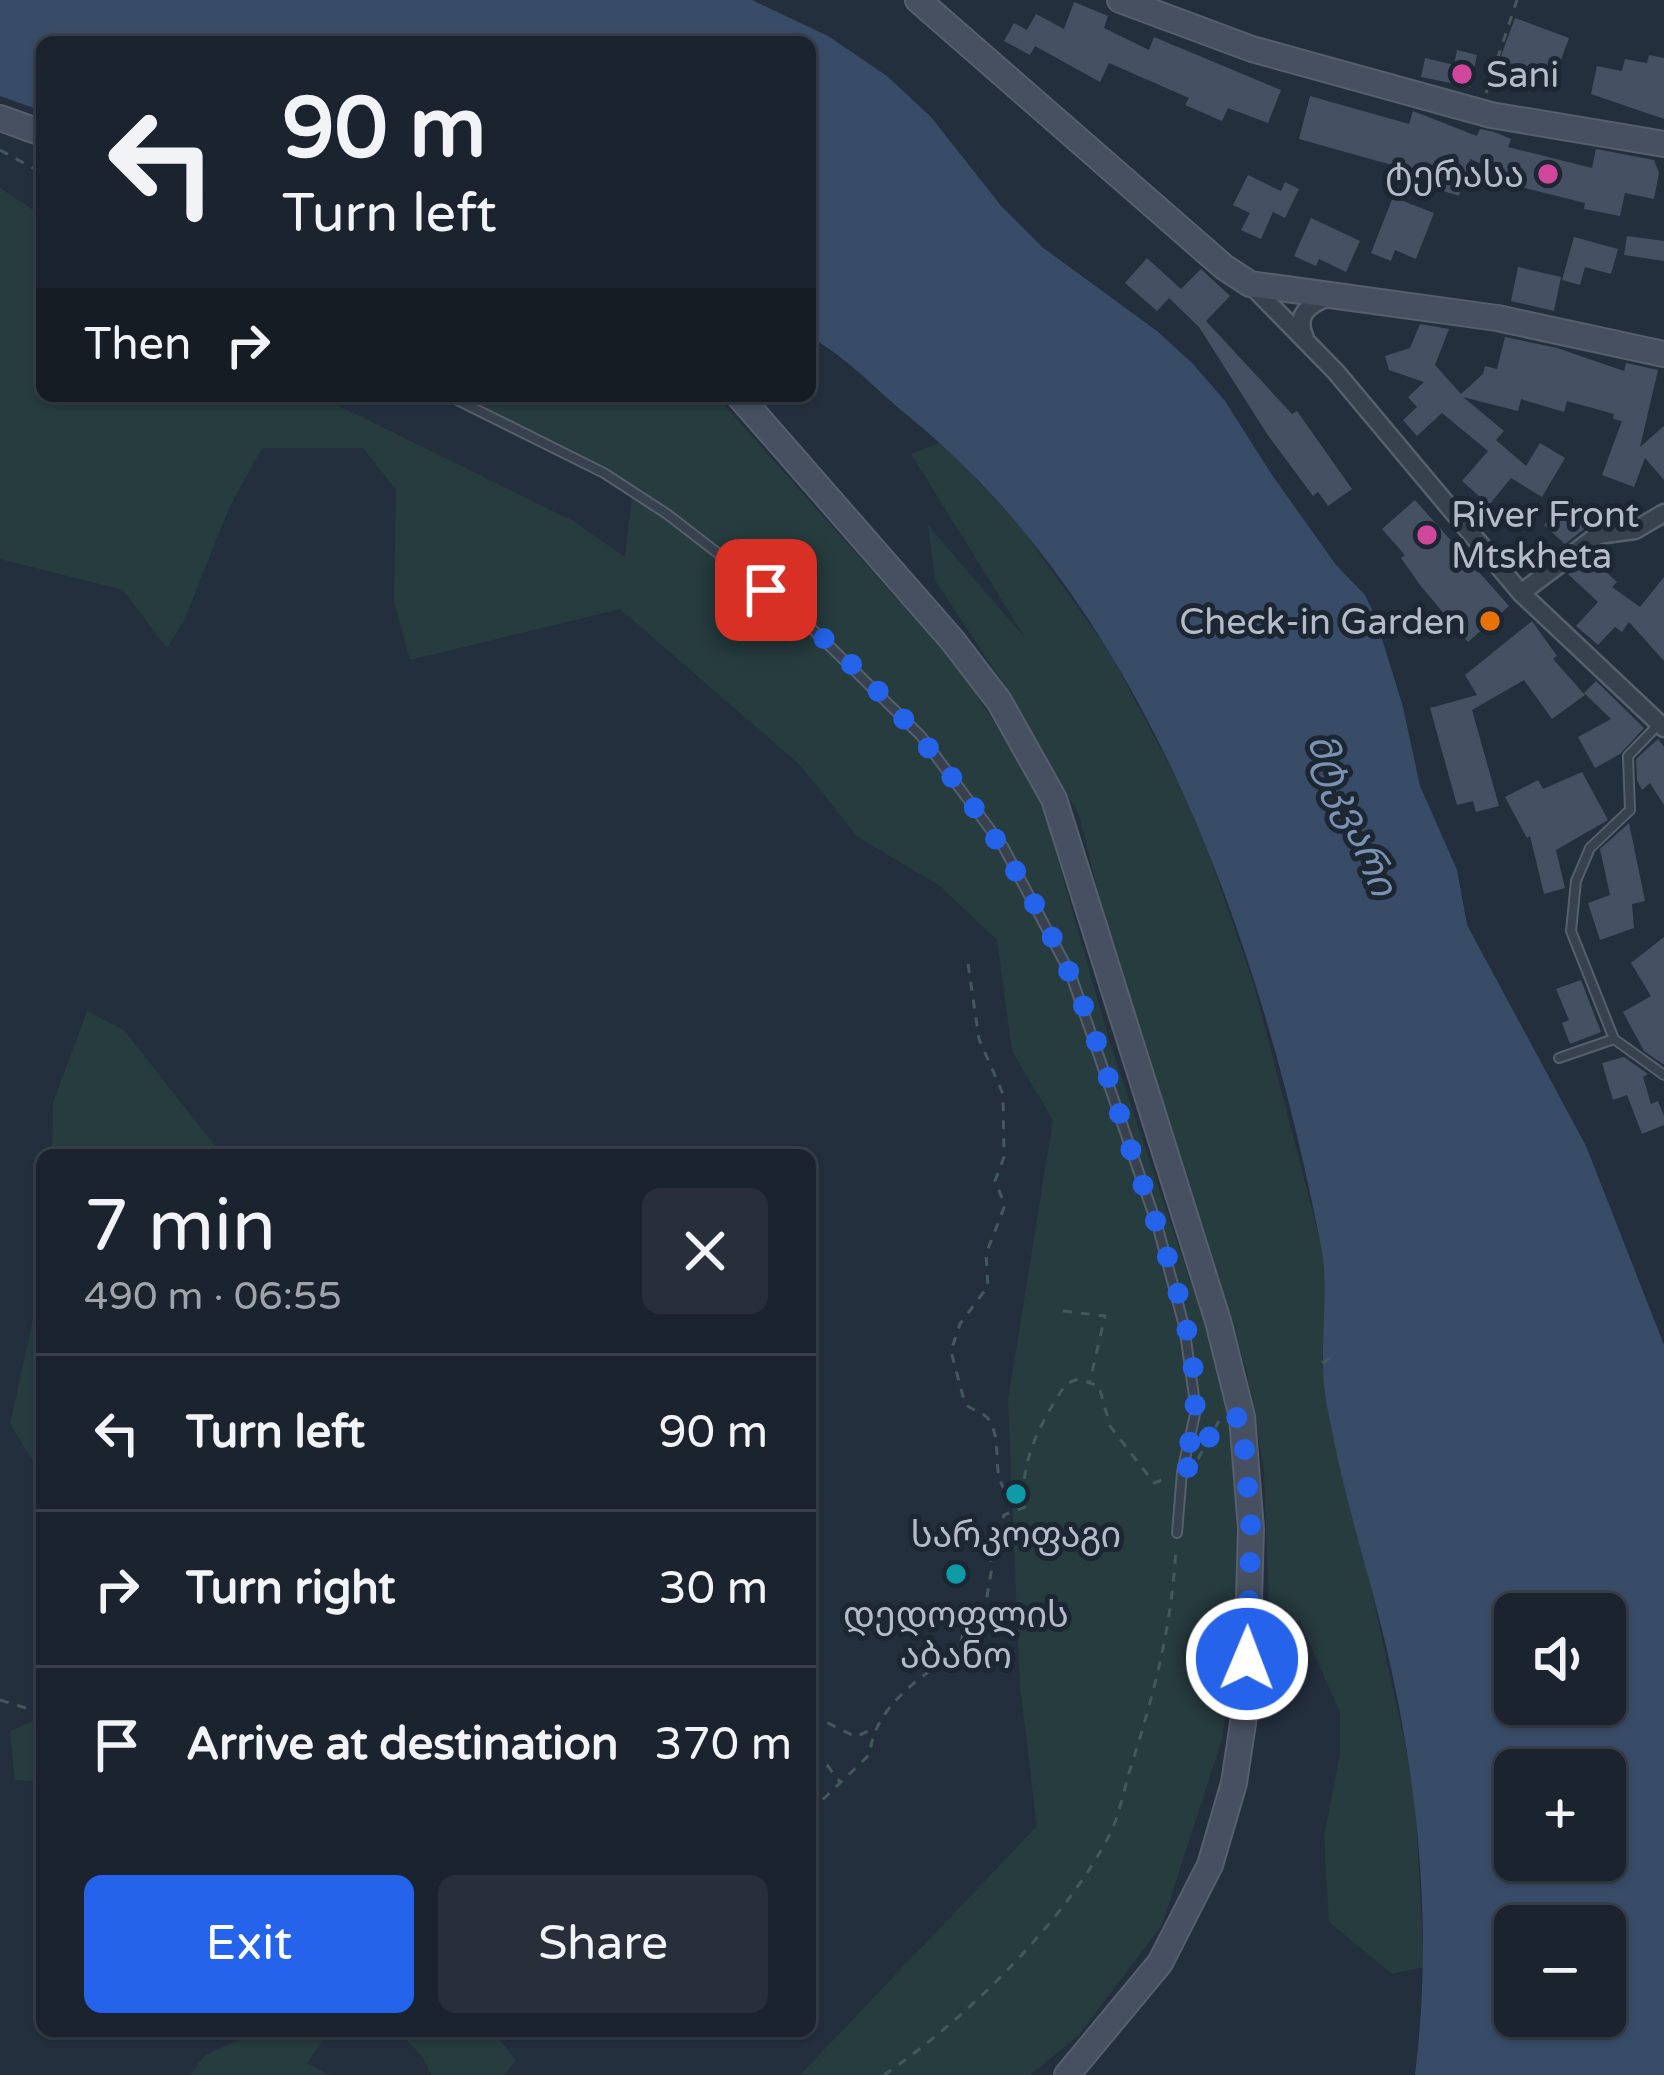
<!DOCTYPE html>
<html lang="en">
<head>
<meta charset="utf-8">
<style>
  :root { --surface:#1b232e; --page:#282f3a; --text:#f1f3f6; --muted:#a0a4aa; --line:#39404a; --accent:#2563eb }
  body { margin:0; font-family:"Varela Round","Noto Sans Georgian",sans-serif; background:var(--page); color:var(--text); height:100vh; display:flex; flex-direction:column; font-size:45px; white-space:nowrap }
  * { box-sizing:border-box; margin:0 }
  p { font-size:39px; color:var(--muted) }
  .icon { flex:none; width:66px; height:66px; fill:none; stroke:currentColor; stroke-width:2; stroke-linecap:round; stroke-linejoin:round }
  .map { position:relative; flex:1; overflow:hidden }
  .drawer { position:absolute; left:36px; top:1149px; width:780px; height:888px; display:flex; flex-direction:column; background:var(--surface); border-radius:18px; box-shadow:0 3px 9px #0004,0 0 0 3px var(--line) }
  .drawer>* { flex:none }
  .guide { position:absolute; left:36px; top:36px; width:780px; height:366px; border-radius:18px; box-shadow:0 3px 9px #0004,0 0 0 3px var(--line); background:#1b232e; color:var(--text); overflow:hidden }
  .buttons { position:absolute; left:1494px; top:1593px; display:grid; gap:24px }
  .buttons a { display:grid; place-items:center; width:132px; height:132px; border-radius:18px; background:var(--surface); box-shadow:0 3px 9px #0004,0 0 0 3px var(--line); font-size:60px }
  .pin { position:absolute; display:grid; place-items:center; width:102px; height:102px; color:#fff; margin:-51px; border-radius:24px; box-shadow:0 6px 18px #0006 }
  .me { position:absolute; width:132px; margin:-66px; rotate:1deg; stroke-linejoin:round; filter:drop-shadow(0 0 9px #0008) }
  .turn { display:flex; align-items:center; gap:42px; height:252px; padding:0 48px; font-size:54px }
  .turn .icon { width:156px; height:156px; stroke-width:2.5 }
  .turn b { display:block; font-size:84px; line-height:102px }
  .then { display:flex; align-items:center; height:114px; padding:0 48px; background:#0003; gap:24px; font-size:45px }
  .round { display:grid; place-items:center; flex:none; width:126px; height:126px; border-radius:18px; background:var(--page) }
  .overview { display:flex; align-items:center; justify-content:space-between; height:204px; padding:0 48px }
  h1 { font-size:72px; font-weight:600; line-height:90px }
  .button { display:flex; gap:24px; margin-top:auto; padding:24px 48px }
  .button a { flex:1; height:138px; border-radius:18px; background:var(--accent); color:#fff; font-size:48px; font-weight:600; line-height:138px; text-align:center }
  .button a+a { background:var(--page); color:var(--text) }
  ul { padding:0; list-style:none }
  li { display:flex; align-items:center; gap:36px; height:156px; padding:0 48px; border-top:3px solid var(--line) }
  li div { flex:1 }
  li b { display:block; font-size:45px }
  li em { font-style:normal }
  .map>svg:first-child { display:block }
  .green { fill:#263c3f }
  .water { fill:#394c67; fill-rule:evenodd }
  .building { fill:#455162 }
  .lines { fill:none; stroke-linecap:round; stroke-linejoin:round }
  .lane-casing { stroke:#565f6c; stroke-width:12 }
  .street-casing { stroke:#565f6c; stroke-width:21 }
  .secondary-casing { stroke:#565f6c; stroke-width:28 }
  .path { stroke:#44595c; stroke-width:3; stroke-dasharray:9 9; stroke-linecap:butt }
  .lane { stroke:#38414e; stroke-width:8 }
  .street { stroke:#38414e; stroke-width:16 }
  .secondary { stroke:#465061; stroke-width:24 }
  .route { stroke:#2563eb; stroke-width:21; stroke-dasharray:0 37.8 }
  .hotel-dot { fill:#d1479c; stroke:#1d2633; stroke-width:4.5 }
  .food-dot { fill:#e8710a; stroke:#1d2633; stroke-width:4.5 }
  .culture-dot { fill:#0f9aa8; stroke:#1d2633; stroke-width:4.5 }
  .labels { text-anchor:middle; stroke-width:10; stroke-linejoin:round; paint-order:stroke }
  .poi-label { font-size:36px; fill:#b4bcc9; stroke:#1d2633; text-anchor:start }
  .water-label { font-size:39px; font-style:italic; fill:#7c92b1; stroke:#1d2633 }
</style>
</head>
<body>
<div class="map">
<svg width="1664" height="2075" viewBox="0 0 1664 2075">
  <rect width="100%" height="100%" fill="#242f3e"/>
  <path class="green" d="M 0,188 L 42,216 L 42,396 L 319,396 L 573,521 L 625,557 L 632,495 L 458,396 L 716,396 L 962,672 L 1039,793 L 1110,1043 L 1226,1387 L 1239,1557 L 1223,1736 L 1162,1925 L 1078,2036 L 1030,2075 L 800,2075 L 1037,1826 L 1020,1686 L 1008,1400 L 1053,1120 L 1012,1051 L 997,940 L 940,886 L 858,837 L 800,765 L 620,609 L 410,660 L 394,602 L 396,490 L 363,448 L 262,448 L 229,508 L 184,621 L 167,648 L 123,590 L 0,559 Z
    M 942,442 L 1023,530 L 1110,653 L 1183,791 L 1210,857 L 1254,985 L 1321,1244 L 1327,1292 L 1322,1363 L 1405,1744 L 1415,1799 L 1424,1967 L 1392,1974 L 1329,1922 L 1324,1836 L 1340,1755 L 1340,1712 L 1300,1622 L 1269,1609 L 1264,1470 L 1246,1369 L 1127,1010 L 1079,815 L 999,677 L 935,580 L 928,525 L 1026,639 L 911,454 Z
    M 87,1011 L 124,1030 L 222,1155 L 65,1155 L 52,1148 L 53,1103 Z
    M 42,1278 L 42,1476 L 10,1424 Z
    M 42,1717 L 42,1782 L 15,1780 L 10,1731 Z
    M 257,2031 L 320,2031 L 323,2041 L 307,2063 L 329,2075 L 190,2075 L 204,2056 Z
    M 398,2031 L 493,2031 L 516,2061 L 504,2075 L 431,2075 L 422,2056 Z"/>
  <path class="water" d="M 0,0 L 752,0 L 828,36 L 887,76 L 931,117 L 1002,207 L 1042,247 L 1157,331 L 1193,364 L 1225,401 L 1272,475 L 1336,565 L 1365,595 L 1375,616 L 1403,707 L 1420,786 L 1457,870 L 1467,925 L 1586,1146 L 1664,1345 L 1664,2075 L 1415,2075 C 1433,1932 1419,1786 1386,1646 C 1370,1577 1348,1511 1334,1441 C 1329,1416 1323,1391 1323,1365 C 1322,1323 1329,1283 1320,1241 C 1261,944 1148,611 907,415 C 874,388 848,358 810,337 L 810,42 L 42,42 L 42,111 L 0,96 ZM 1515,1614 L 1605,1614 L 1605,1704 L 1515,1704 ZM 1515,1770 L 1605,1770 L 1605,1860 L 1515,1860 ZM 1515,1926 L 1605,1926 L 1605,2016 L 1515,2016 Z"/>
  <path class="building" d="M 1074,2 L 1108,16 L 1104,28 L 1149,50 L 1154,37 L 1281,90 L 1268,123 L 1228,108 L 1222,121 L 1185,105 L 1189,98 L 1109,63 L 1100,82 L 1035,46 L 1030,55 L 1004,41 L 1014,23 L 1027,30 L 1036,14 L 1064,29 Z
    M 1515,18 L 1569,38 L 1551,87 L 1497,67 Z
    M 1457,50 L 1477,55 L 1470,87 L 1421,77 L 1425,58 L 1454,65 Z
    M 1649,55 L 1664,58 L 1664,119 L 1591,94 L 1597,66 L 1622,71 L 1625,59 L 1647,63 Z
    M 1310,96 L 1409,124 L 1413,111 L 1477,136 L 1480,129 L 1494,132 L 1511,139 L 1508,147 L 1592,168 L 1596,149 L 1654,160 L 1659,173 L 1654,199 L 1625,193 L 1620,216 L 1584,209 L 1585,203 L 1513,185 L 1515,177 L 1470,159 L 1459,196 L 1440,190 L 1441,184 L 1405,172 L 1406,169 L 1299,139 Z
    M 1248,175 L 1281,191 L 1285,182 L 1299,189 L 1285,218 L 1273,212 L 1261,239 L 1241,230 L 1250,213 L 1233,205 Z
    M 1393,197 L 1434,213 L 1416,259 L 1395,250 L 1391,261 L 1371,253 Z
    M 1311,218 L 1360,241 L 1346,272 L 1319,259 L 1316,266 L 1294,256 Z
    M 1627,236 L 1664,241 L 1664,261 L 1624,255 Z
    M 1574,237 L 1618,249 L 1611,274 L 1585,267 L 1580,285 L 1562,280 Z
    M 1147,258 L 1181,289 L 1201,269 L 1230,296 L 1206,321 L 1292,414 L 1297,411 L 1352,489 L 1328,506 L 1318,492 L 1313,496 L 1267,434 L 1199,327 L 1169,298 L 1157,311 L 1125,283 Z
    M 1518,267 L 1561,277 L 1554,311 L 1511,301 Z
    M 1420,324 L 1449,329 L 1435,365 L 1461,394 L 1483,374 L 1485,366 L 1497,369 L 1505,337 L 1557,348 L 1624,371 L 1626,363 L 1658,370 L 1640,447 L 1664,426 L 1664,480 L 1645,458 L 1634,487 L 1602,475 L 1622,421 L 1613,419 L 1614,414 L 1567,401 L 1564,412 L 1521,399 L 1518,411 L 1463,397 L 1504,431 L 1496,440 L 1526,466 L 1540,443 L 1565,458 L 1542,497 L 1511,478 L 1489,505 L 1462,481 L 1488,451 L 1442,413 L 1417,436 L 1403,420 L 1417,407 L 1408,397 L 1424,382 L 1389,370 L 1385,356 L 1410,348 Z
    M 1415,500 L 1509,606 L 1468,642 L 1420,585 L 1401,558 L 1405,555 L 1382,529 Z
    M 1563,503 L 1588,526 L 1565,544 L 1544,525 Z
    M 1590,557 L 1617,582 L 1612,587 L 1640,607 L 1664,577 L 1664,661 L 1629,622 L 1622,632 L 1615,627 L 1598,645 L 1576,626 L 1598,602 L 1568,574 Z
    M 1532,621 L 1557,656 L 1553,659 L 1585,695 L 1552,719 L 1524,680 L 1472,710 L 1499,806 L 1476,812 L 1473,801 L 1457,805 L 1430,708 L 1477,695 L 1465,675 Z
    M 1596,681 L 1644,728 L 1620,754 L 1595,768 L 1578,737 L 1611,719 L 1584,693 Z
    M 1658,739 L 1664,747 L 1664,805 L 1650,783 L 1642,790 L 1637,780 L 1636,759 Z
    M 1582,772 L 1608,820 L 1556,850 L 1565,888 L 1544,894 L 1530,836 L 1527,838 L 1505,797 L 1538,780 L 1543,789 Z
    M 1629,823 L 1645,901 L 1632,904 L 1634,928 L 1600,940 L 1588,903 L 1610,895 L 1600,849 Z
    M 1664,937 L 1664,1064 L 1663,1064 L 1644,1051 L 1623,1012 L 1651,996 L 1631,963 Z
    M 1581,980 L 1601,1032 L 1570,1044 L 1562,1023 L 1569,1020 L 1556,989 Z
    M 1624,1057 L 1648,1074 L 1643,1077 L 1651,1104 L 1658,1101 L 1664,1116 L 1664,1125 L 1642,1134 L 1627,1095 L 1613,1100 L 1602,1063 Z"/>
  <g class="lines">
    <defs>
      <path id="lane" d="M 449,396 L 604,473 L 667,514 L 798,615 L 921,736 L 1004,848 L 1071,975 L 1158,1228 L 1184,1326 L 1196,1410 L 1182,1472 L 1177,1533
        M 1658,725 L 1628,756 L 1630,810 L 1590,848 L 1576,881 L 1571,931 L 1614,1039 L 1664,1075
        M 1559,1058 L 1614,1039"/>
      <path id="street" d="M 1250,284 L 1336,372 L 1521,593 L 1664,728
        M 1305,338 C 1294,315 1309,304 1329,297
        M 1521,593 L 1598,535 L 1635,530 L 1664,513"/>
      <path id="secondary" d="M 918,0 L 1224,267 L 1250,284 L 1497,318 L 1664,354
        M 1120,0 L 1252,49 L 1491,115 L 1664,144
        M 0,118 L 42,133
        M 739,396 L 953,641 L 999,701 L 1054,799 L 1218,1321 L 1242,1417 L 1251,1529 L 1246,1703 L 1234,1783 L 1210,1865 L 1160,1963 L 1067,2075"/>
    </defs>
    <use href="#lane" class="lane-casing"/>
    <use href="#street" class="street-casing"/>
    <use href="#secondary" class="secondary-casing"/>
    <path class="path" d="M 1486,93 L 1517,0
      M 0,150 L 42,173
      M 968,964 L 979,1039 L 1003,1094 L 1004,1157 L 995,1181 L 1005,1205 L 986,1254 L 988,1286 L 960,1324 L 951,1351 L 965,1404 C 974,1412 983,1411 989,1420 C 1003,1442 991,1471 1005,1490 L 1021,1488
      M 1063,1311 L 1105,1316 L 1090,1381
      M 1322,1363 L 1332,1357
      M 1198,1459 L 1219,1421
      M 0,1700 L 42,1713
      M 810,1725 L 826,1722 L 856,1737 L 870,1730
      M 810,1759 L 827,1765 L 840,1782
      M 810,1812 L 870,1754 C 873,1708 922,1675 959,1651 L 966,1620 L 986,1602 L 992,1567 L 986,1532 L 1002,1524 L 1004,1515 L 1025,1507 C 1018,1462 1042,1420 1066,1384 L 1078,1379 L 1099,1386 L 1110,1426 L 1154,1483 L 1170,1477
      M 884,2075 C 966,2019 1064,1923 1110,1834 C 1119,1816 1123,1793 1129,1773 C 1153,1698 1172,1627 1176,1548"/>
    <use href="#lane" class="lane"/>
    <use href="#street" class="street"/>
    <use href="#secondary" class="secondary"/>
  </g>
  <g class="lines">
    <path class="route" d="M 766,590 C 896,691 1000,822 1069,972 C 1097,1032 1114,1100 1135,1162 C 1160,1235 1198,1332 1195,1410 C 1195,1430 1186,1453 1182,1472 C 1203,1457 1206,1439 1220,1419 L 1242,1417 L 1251,1529 L 1247,1659"/>
  </g>
  <g class="hotel-dot">
    <circle cx="1462" cy="74" r="12"/>
    <circle cx="1548" cy="174" r="12"/>
    <circle cx="1427" cy="535" r="12"/>
  </g>
  <circle class="food-dot" cx="1490" cy="621" r="12"/>
  <g class="culture-dot">
    <circle cx="1016" cy="1494" r="12"/>
    <circle cx="956" cy="1574" r="12"/>
  </g>
  <g class="labels">
    <g class="poi-label">
      <text x="1486" y="87">Sani</text>
      <text x="1524" y="187" text-anchor="end">ტერასა</text>
      <text x="1451" y="527">River Front<tspan x="1451" dy="41">Mtskheta</tspan></text>
      <text x="1466" y="634" text-anchor="end">Check-in Garden</text>
      <text x="1016" y="1547" text-anchor="middle">სარკოფაგი</text>
      <text x="956" y="1627" text-anchor="middle">დედოფლის<tspan x="956" dy="41">აბანო</tspan></text>
    </g>
    <g class="water-label">
      <text transform="translate(1353 814) rotate(67)" y="14">მტკვარი</text>
    </g>
  </g>
</svg>
<div class="buttons">
<a><svg class="icon" aria-label="sound" viewBox="0 0 24 24"><path d="M4 9h4l5-4v14l-5-4H4zM17 9q2 3 0 6"/></svg></a>
<a>+</a>
<a>−</a>
</div>
<div class="pin" style="left:766px;top:590px;background:#d93025"><svg class="icon" aria-label="arrive" viewBox="0 0 24 24"><path d="M6 21V4h12l-3 4 3 4H6"/></svg></div>
<svg class="me" style="left:1247px;top:1659px" viewBox="-20 -20 40 40"><circle r="17" fill="#2563eb" stroke="#fff" stroke-width="3"/><path d="M0-11L8 9 0 5-8 9z" fill="#fff"/></svg>
<div class="guide">
<div class="turn"><svg class="icon" aria-label="left" viewBox="0 0 24 24"><path d="M17 20v-9H6M10 6l-5 5 5 5"/></svg><div><b>90 m</b>Turn left</div></div>
<div class="then">Then<svg class="icon" aria-label="right" viewBox="0 0 24 24"><path d="M7 20v-9h11M14 6l5 5-5 5"/></svg></div>
</div>
<section class="drawer">
<div class="overview"><div><h1>7 min</h1><p>490 m · 06:55</p></div><a class="round"><svg class="icon" aria-label="close" viewBox="0 0 24 24"><path d="M6 6l12 12M18 6L6 18"/></svg></a></div>
<ul>
<li><svg class="icon" aria-label="left" viewBox="0 0 24 24"><path d="M17 20v-9H6M10 6l-5 5 5 5"/></svg><div><b>Turn left</b></div><em>90 m</em></li>
<li><svg class="icon" aria-label="right" viewBox="0 0 24 24"><path d="M7 20v-9h11M14 6l5 5-5 5"/></svg><div><b>Turn right</b></div><em>30 m</em></li>
<li><svg class="icon" aria-label="arrive" viewBox="0 0 24 24"><path d="M6 21V4h12l-3 4 3 4H6"/></svg><div><b>Arrive at destination</b></div><em>370 m</em></li>
</ul>
<div class="button"><a>Exit</a><a>Share</a></div>
</section>
</div>
</body>
</html>
